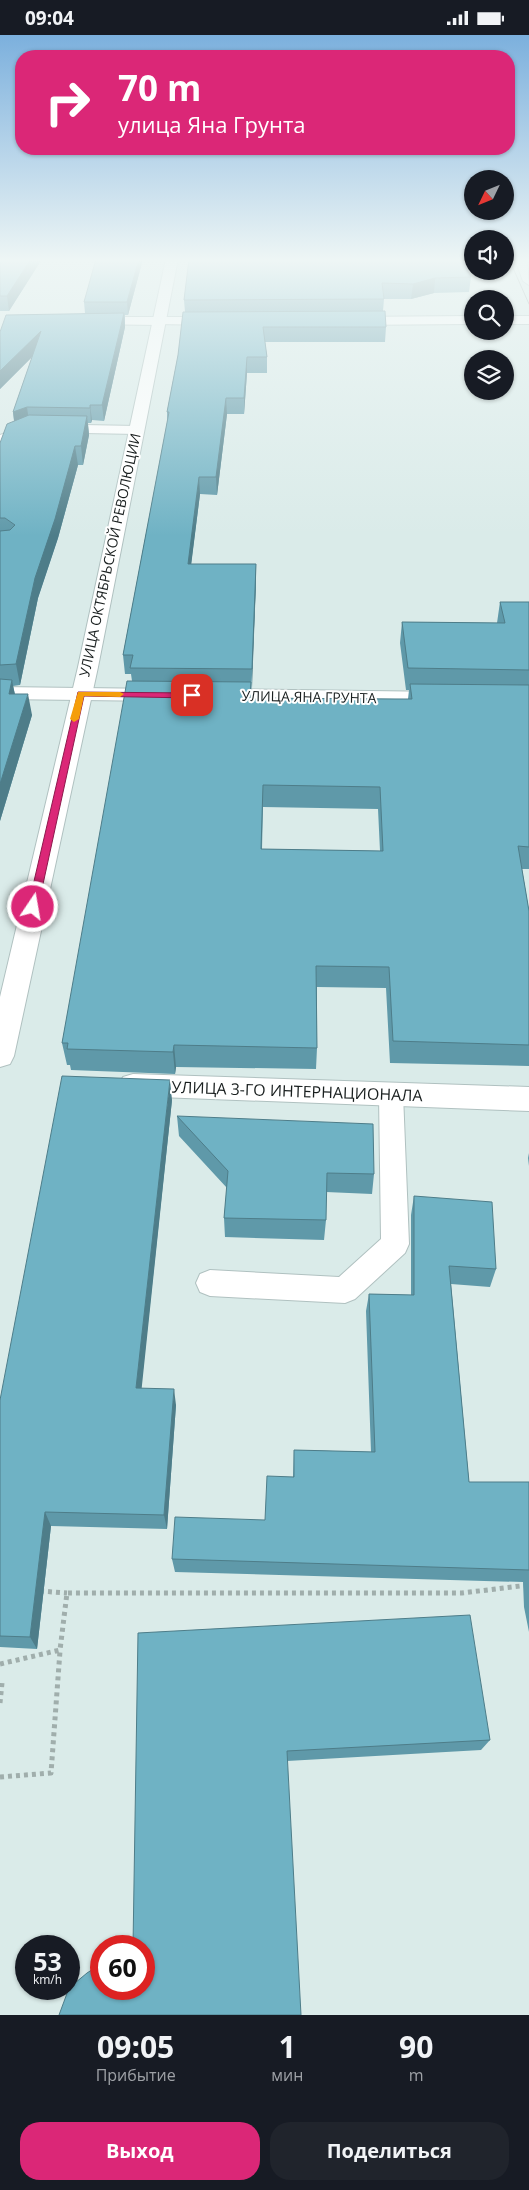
<!DOCTYPE html>
<html lang="ru">
<head>
<meta charset="utf-8">
<style>
  :root { --surface:#171b24; --page:#20242c; --text:#f1f3f6; --muted:#9ea1a6; --accent:#db2777 }
  body { margin:0; font-family:"Open Sans",sans-serif; background:var(--page); color:var(--text); height:100vh; display:flex; flex-direction:column; font-size:19px; white-space:nowrap }
  * { box-sizing:border-box; margin:0 }
  p { font-size:16px; color:var(--muted) }
  .icon { flex:none; width:28px; height:28px; fill:none; stroke:currentColor; stroke-width:2; stroke-linecap:round; stroke-linejoin:round }
  .map { position:relative; height:1980px; overflow:hidden }
  .sheet { display:flex; flex-direction:column; background:var(--surface); flex:1 }
  .sheet>* { flex:none }
  .guide { position:absolute; left:15px; top:15px; width:500px; height:105px; border-radius:20px; box-shadow:0 1px 4px #0004; background:#db2777; color:#fff; overflow:hidden }
  .needle { width:32px; rotate:227deg }
  .controls { position:absolute; left:464px; top:135px; display:grid; gap:10px }
  .controls a { display:grid; place-items:center; width:50px; height:50px; border-radius:50%; background:var(--surface); box-shadow:0 1px 4px #0004; font-size:25px }
  .speed { position:absolute; left:15px; top:1900px; display:flex; gap:10px; font-size:25px; font-weight:700; text-align:center }
  .speed>* { display:grid; place-content:center; width:65px; height:65px; border-radius:50%; background:var(--surface); box-shadow:0 1px 4px #0004; line-height:1 }
  .speed small { font-size:12px; font-weight:400 }
  .speed .limit { border:8px solid #d22; background:#fff; color:#111 }
  .pin { position:absolute; display:grid; place-items:center; width:42px; height:42px; color:#fff; margin:-21px; border-radius:10px; box-shadow:0 2px 8px #0006 }
  .me { position:absolute; width:55px; margin:-28px; rotate:12deg; stroke-linejoin:round; filter:drop-shadow(0 0 4px #0008) }
  .turn { display:flex; align-items:center; gap:18px; height:105px; padding:0 20px; font-size:22px }
  .turn .icon { width:65px; height:65px; stroke-width:2.5 }
  .turn b { display:block; font-size:35px; line-height:42px }
  .eta { display:flex; justify-content:space-evenly; align-items:center; height:85px; text-align:center }
  .eta b { font-size:30px; font-weight:700; line-height:35px }
  .primary-button { display:flex; gap:10px; margin-top:auto; padding:10px 20px }
  .primary-button a { flex:1; height:58px; border-radius:20px; background:var(--accent); color:#fff; font-size:20px; font-weight:700; line-height:58px; text-align:center }
  .primary-button a+a { background:var(--page); color:var(--text) }
  .status { display:flex; justify-content:space-between; align-items:center; height:35px; padding:0 25px; background:var(--surface); direction:ltr }
  .status svg { height:14px; fill:currentColor }
  .map>svg:first-child { display:block }
  .lines { fill:none; stroke-linecap:round; stroke-linejoin:round }
  .service-casing { stroke:#b0c1c0; stroke-width:2 }
  .minor-casing { stroke:#b0c1c0; stroke-width:2 }
  .tertiary-casing { stroke:#b0c1c0; stroke-width:2 }
  .primary-casing { stroke:#b0c1c0; stroke-width:2 }
  .path { stroke:#a0aeac; stroke-width:5; stroke-dasharray:4 4; stroke-linecap:butt }
  .service { fill:#fff; fill-rule:evenodd }
  .minor { fill:#fff; fill-rule:evenodd }
  .tertiary { fill:#fff; fill-rule:evenodd }
  .primary { fill:#fff; fill-rule:evenodd }
  .tram { stroke:#818d8c; stroke-width:1 }
  .wall { fill:#5f99a9; fill-rule:evenodd }
  .shaded-wall { fill:#4e7d89 }
  .building { fill:#6fb2c4; stroke:#4e7d89; fill-rule:evenodd }
  .route { fill:#db2777; stroke:#8e194d }
  .slow { fill:#f59e0b }
  .labels { text-anchor:middle; stroke-width:4; stroke-linejoin:round; paint-order:stroke }
  .far-street-label { font-size:14px; fill:#191f1f; stroke:#fff }
  .street-label { font-size:16px; fill:#191f1f; stroke:#fff }
</style>
</head>
<body>
<div class="status"><b>09:04</b><svg viewBox="0 0 49 12"><path d="M0 12V9h3v3zM5 12V6h3v6zM10 12V3h3v9zM15 12V0h3v12zM26 1h20v11H26zM47 4h2v5h-2z"/></svg></div>
<div class="map">
<svg width="529" height="1980" viewBox="0 0 529 1980">
  <rect width="100%" height="100%" fill="#daebe9"/>
  <g class="lines">
    <defs>
      <path id="service" d="M 29,389 L 137,391 L 144,395 L 137,399 L 31,397 L 0,409 L 0,400 Z
        M 391,1049 L 400,1052 L 403,1059 L 409,1209 L 405,1218 L 355,1264 L 345,1268 L 210,1261 L 200,1257 L 196,1248 L 200,1239 L 210,1235 L 339,1242 L 381,1204 L 379,1059 L 382,1052 Z"/>
      <path id="minor" d="M 515,224 L 527,224 L 529,250 L 523,246 Z
        M 88,282 L 159,282 L 165,286 L 159,290 L 83,289 L 82,286 Z
        M 0,652 L 163,654 L 170,656 L 173,660 L 170,664 L 163,666 L 0,664 Z
        M 213,654 L 445,657 L 452,659 L 455,663 L 452,667 L 445,669 L 206,664 L 203,660 L 206,656 Z
        M 133,1039 L 529,1052 L 529,1076 L 133,1061 L 123,1058 L 119,1050 L 123,1042 Z"/>
      <path id="tertiary" d="M 472,281 L 472,289 L 349,290 L 343,286 L 349,282 Z
        M 505,281 L 529,281 L 529,289 L 505,289 Z
        M 159,282 L 219,282 L 225,286 L 219,290 L 154,289 L 153,286 L 154,283 Z"/>
      <path id="primary" d="M 166,224 L 178,224 L 98,632 L 14,1021 L 10,1029 L 0,1032 L 0,962 L 78,632 Z"/>
    </defs>
    <use href="#service" class="service-casing"/>
    <use href="#minor" class="minor-casing"/>
    <use href="#tertiary" class="tertiary-casing"/>
    <use href="#primary" class="primary-casing"/>
    <path class="path" d="M 40,1556 L 67,1558
      M 0,1629 L 60,1615 L 67,1558 L 462,1558 L 529,1550
      M 0,1668 L 2,1648
      M 0,1742 L 51,1738 L 60,1616"/>
    <use href="#service" class="service"/>
    <use href="#minor" class="minor"/>
    <use href="#tertiary" class="tertiary"/>
    <use href="#primary" class="primary"/>
    <path class="tram" d="M 509,224 L 529,269"/>
  </g>
  <path class="wall" d="M 0,224 L 42,224 L 9,276 L 0,276 Z
    M 143,224 L 128,280 L 125,280 L 125,292 L 104,386 L 92,385 L 91,388 L 88,388 L 89,400 L 83,430 L 78,430 L 58,503 L 38,563 L 20,650 L 13,651 L 15,659 L 32,680 L 0,786 L 0,408 L 14,386 L 13,377 L 32,322 L 0,354 L 0,297 L 85,278 L 84,267 Z
    M 189,224 L 471,242 L 469,257 L 434,258 L 411,264 L 384,264 L 383,276 L 386,292 L 385,307 L 265,307 L 267,322 L 267,338 L 247,338 L 244,379 L 227,379 L 217,460 L 200,459 L 191,529 L 256,529 L 256,547 L 251,663 L 408,664 L 409,655 L 406,655 L 400,608 L 402,587 L 497,588 L 500,567 L 529,567 L 529,834 L 522,834 L 529,876 L 529,1031 L 390,1028 L 386,953 L 317,952 L 317,1013 L 316,1034 L 176,1032 L 175,1039 L 71,1035 L 70,1030 L 67,1030 L 62,1008 L 132,646 L 131,639 L 125,639 L 123,620 L 167,388 L 167,377 L 178,320 L 185,277 L 184,265 ZM 263,772 L 378,774 L 380,816 L 262,814 Z
    M 172,1065 L 141,1353 L 176,1370 L 167,1494 L 51,1491 L 37,1614 L 0,1612 L 0,1365 Z
    M 177,1081 L 374,1139 L 372,1159 L 326,1157 L 326,1185 L 324,1205 L 225,1202 L 224,1183 L 227,1153 L 179,1101 Z
    M 529,1118 L 529,1131 L 528,1123 Z
    M 414,1161 L 496,1234 L 490,1252 L 451,1249 L 469,1447 L 529,1447 L 529,1597 L 524,1572 L 523,1547 L 175,1537 L 172,1524 L 265,1485 L 293,1442 L 294,1415 L 371,1417 L 366,1276 L 369,1259 L 411,1260 L 411,1180 Z
    M 138,1598 L 490,1705 L 481,1715 L 287,1726 L 144,1954 Z"/>
  <path class="shaded-wall" d="M 31,224 L 42,224 L 9,276 L 7,261 Z
    M 139,224 L 143,224 L 128,280 L 127,267 Z
    M 435,243 L 434,258 L 411,264 L 413,249 Z
    M 124,278 L 125,292 L 104,386 L 102,370 Z
    M 41,296 L 43,311 L 0,354 L 0,336 Z
    M 247,322 L 247,338 L 244,379 L 244,363 Z
    M 226,363 L 227,379 L 217,460 L 216,442 Z
    M 90,370 L 92,385 L 91,388 L 90,373 Z
    M 27,372 L 29,387 L 15,392 L 13,377 Z
    M 87,381 L 89,400 L 83,430 L 81,411 Z
    M 75,411 L 78,430 L 58,503 L 38,563 L 20,650 L 16,629 L 35,543 Z
    M 199,442 L 200,459 L 189,547 L 188,529 Z
    M 256,529 L 256,547 L 252,653 L 252,634 Z
    M 12,645 L 16,666 L 9,659 Z
    M 28,659 L 32,680 L 0,786 L 0,749 Z
    M 174,1010 L 176,1032 L 175,1039 L 173,1017 Z
    M 170,1045 L 172,1065 L 140,1369 L 136,1353 Z
    M 174,1354 L 176,1370 L 167,1494 L 164,1480 Z
    M 45,1477 L 51,1491 L 37,1614 L 30,1602 Z"/>
  <path class="building" d="M 0,224 L 31,224 L 7,261 L 0,261 Z
    M 96,224 L 139,224 L 127,267 L 84,267 Z
    M 189,224 L 461,224 L 471,242 L 435,243 L 413,249 L 382,248 L 384,264 L 184,265 Z
    M 385,276 L 386,292 L 263,292 L 267,322 L 247,322 L 244,363 L 226,363 L 216,442 L 199,442 L 188,529 L 256,529 L 252,634 L 130,633 L 133,620 L 123,620 L 169,377 L 167,377 L 178,320 L 183,277 Z
    M 124,278 L 102,370 L 90,370 L 90,373 L 27,372 L 13,377 L 41,296 L 0,336 L 0,297 L 6,280 Z
    M 29,380 L 87,381 L 81,411 L 75,411 L 55,484 L 35,543 L 16,629 L 0,630 L 0,496 L 10,495 L 15,490 L 5,483 L 0,483 L 0,408 L 7,389 Z
    M 500,567 L 529,567 L 529,635 L 408,633 L 402,587 L 505,588 Z
    M 0,644 L 12,645 L 9,659 L 28,659 L 0,749 Z
    M 127,646 L 251,647 L 250,663 L 395,664 L 412,664 L 410,649 L 529,650 L 529,812 L 518,811 L 529,876 L 529,1010 L 393,1006 L 389,932 L 316,931 L 317,1013 L 174,1010 L 173,1017 L 67,1014 L 68,1008 L 62,1008 ZM 263,750 L 380,752 L 383,816 L 261,814 Z
    M 62,1041 L 170,1045 L 136,1353 L 174,1354 L 164,1480 L 45,1477 L 30,1602 L 0,1601 L 0,1365 Z
    M 177,1081 L 373,1089 L 374,1139 L 327,1138 L 326,1185 L 224,1183 L 228,1136 Z
    M 414,1161 L 492,1167 L 496,1234 L 449,1231 L 469,1447 L 529,1447 L 529,1535 L 172,1524 L 175,1482 L 265,1485 L 267,1441 L 294,1442 L 294,1415 L 375,1417 L 369,1259 L 414,1260 Z
    M 470,1580 L 490,1705 L 287,1716 L 301,1980 L 59,1980 L 69,1953 L 87,1938 L 101,1929 L 101,1954 L 144,1954 L 144,1911 L 133,1911 L 138,1598 Z"/>
  <linearGradient id="sky" x2="0" y2="1"><stop stop-color="#7cb0dd"/><stop offset="0.45" stop-color="#eef6f5"/><stop offset="1" stop-color="#eef6f5" stop-opacity="0"/></linearGradient>
  <rect width="529" height="501" fill="url(#sky)"/>
  <path class="route" d="M 78,657 L 192,658 L 196,660 L 192,663 L 84,661 L 38,872 L 33,875 L 28,872 Z"/>
  <path class="slow" d="M 78,657 L 120,657 L 124,659 L 120,662 L 84,661 L 79,684 L 74,687 L 70,684 Z"/>
  <g class="labels">
    <g class="far-street-label">
      <text transform="translate(110 520) rotate(-78)" y="5">УЛИЦА ОКТЯБРЬСКОЙ РЕВОЛЮЦИИ</text>
      <text transform="translate(309 662) rotate(1)" y="5">УЛИЦА ЯНА ГРУНТА</text>
    </g>
    <g class="street-label">
      <text transform="translate(297 1056) rotate(2)" y="6">УЛИЦА 3-ГО ИНТЕРНАЦИОНАЛА</text>
    </g>
  </g>
</svg>
<div class="controls">
<a><svg class="needle" viewBox="-14 -14 28 28"><path d="M0-13l5 13h-10z" fill="#e53935"/><path d="M0 13l5-13h-10z" fill="#9ea1a6"/></svg></a>
<a><svg class="icon" aria-label="sound" viewBox="0 0 24 24"><path d="M4 9h4l5-4v14l-5-4H4zM17 9q2 3 0 6"/></svg></a>
<a><svg class="icon" aria-label="search" viewBox="0 0 24 24"><circle cx="10" cy="10" r="6"/><path d="M15 15l6 6"/></svg></a>
<a><svg class="icon" aria-label="layers" viewBox="0 0 24 24"><path d="M12 4l9 5-9 5-9-5zM3 14l9 5 9-5"/></svg></a>
</div>
<div class="speed"><div>53<small>km/h</small></div><div class="limit">60</div></div>
<div class="pin" style="left:192px;top:660px;background:#d93025"><svg class="icon" aria-label="arrive" viewBox="0 0 24 24"><path d="M6 21V4h12l-3 4 3 4H6"/></svg></div>
<svg class="me" style="left:33px;top:872px" viewBox="-20 -20 40 40"><circle r="17" fill="#db2777" stroke="#fff" stroke-width="3"/><path d="M0-11L8 9 0 5-8 9z" fill="#fff"/></svg>
<div class="guide">
<div class="turn"><svg class="icon" aria-label="right" viewBox="0 0 24 24"><path d="M7 20v-9h11M14 6l5 5-5 5"/></svg><div><b>70 m</b>улица Яна Грунта</div></div>
</div>
</div>
<section class="sheet">
<div class="eta">
<div><b>09:05</b><p>Прибытие</p></div>
<div><b>1</b><p>мин</p></div>
<div><b>90</b><p>m</p></div>
</div>
<div class="primary-button"><a>Выход</a><a>Поделиться</a></div>
</section>
</body>
</html>
